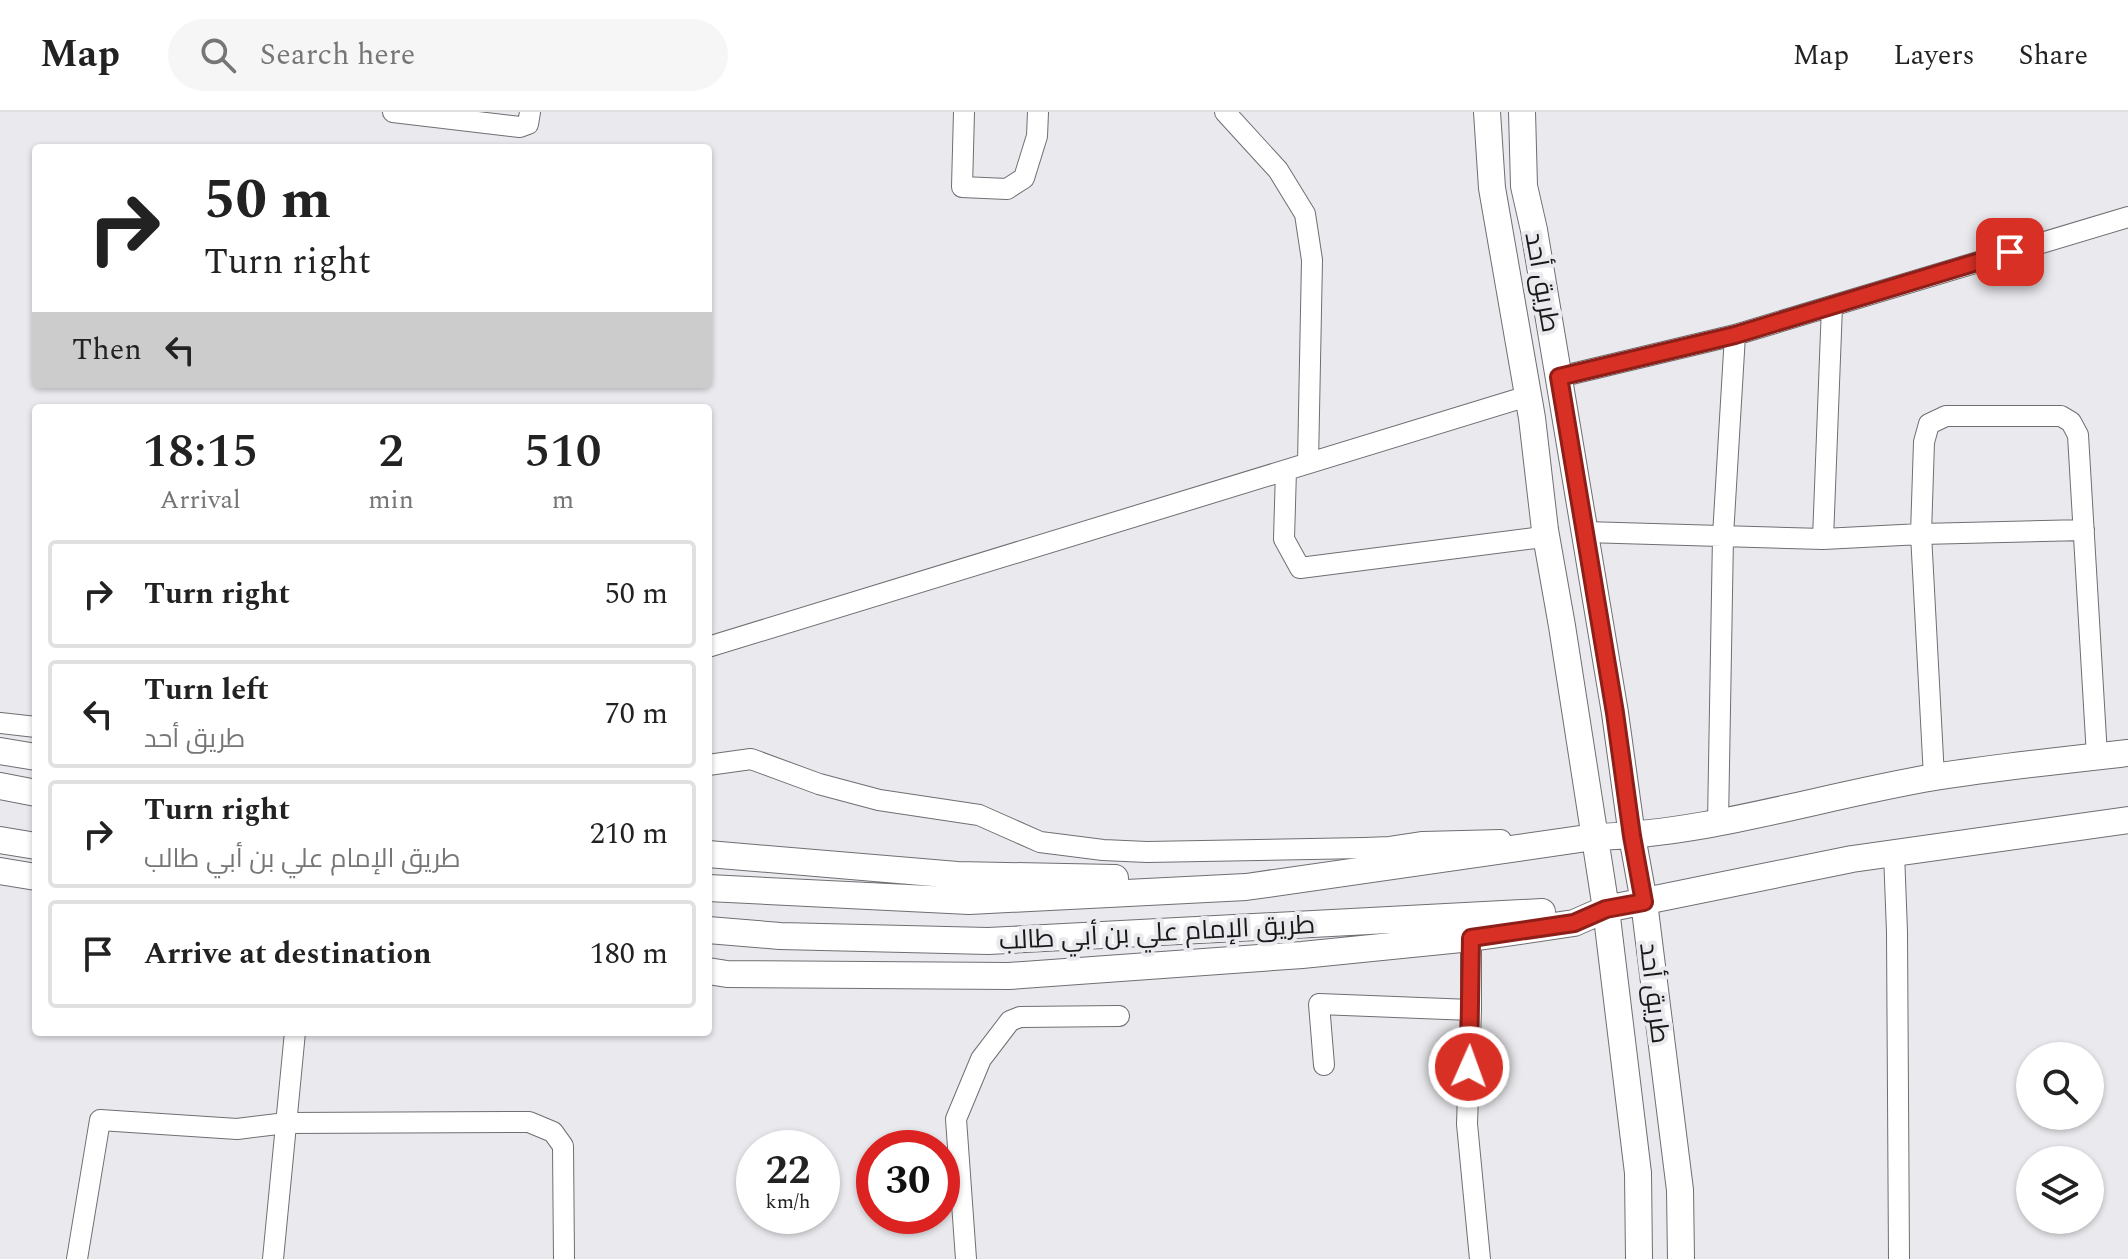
<!DOCTYPE html>
<html lang="en">
<head>
<meta charset="utf-8">
<style>
  :root { --surface:#fff; --page:#f6f6f6; --text:#222; --muted:#767676; --line:#e0e0e0 }
  body { margin:0; font-family:Spectral,Cairo,serif; background:var(--page); color:var(--text); height:100vh; display:flex; flex-direction:column; font-size:30px; white-space:nowrap }
  * { box-sizing:border-box; margin:0 }
  p { font-size:26px; color:var(--muted) }
  .icon { flex:none; width:44px; height:44px; fill:none; stroke:currentColor; stroke-width:2; stroke-linecap:round; stroke-linejoin:round }
  .map { position:relative; flex:1; overflow:hidden }
  .sheet { position:absolute; left:32px; top:292px; width:680px; height:632px; display:flex; flex-direction:column; background:var(--surface); border-radius:8px; box-shadow:0 2px 6px #0004 }
  .sheet>* { flex:none }
  .banner { position:absolute; left:32px; top:32px; width:680px; height:244px; border-radius:8px; box-shadow:0 2px 6px #0004; background:#fff; color:var(--text); overflow:hidden }
  .controls { position:absolute; left:2016px; top:930px; display:grid; gap:16px }
  .controls a { display:grid; place-items:center; width:88px; height:88px; border-radius:50%; background:var(--surface); box-shadow:0 2px 6px #0004; font-size:40px }
  .speed { position:absolute; left:736px; top:1018px; display:flex; gap:16px; font-size:40px; font-weight:700; text-align:center }
  .speed>* { display:grid; place-content:center; width:104px; height:104px; border-radius:50%; background:var(--surface); box-shadow:0 2px 6px #0004; line-height:1 }
  .speed small { font-size:20px; font-weight:400 }
  .speed .limit { border:12px solid #d22; background:#fff; color:#111 }
  .pin { position:absolute; display:grid; place-items:center; width:68px; height:68px; color:#fff; margin:-34px; border-radius:16px; box-shadow:0 4px 12px #0006 }
  .me { position:absolute; width:88px; margin:-44px; rotate:2deg; stroke-linejoin:round; filter:drop-shadow(0 0 6px #0008) }
  .turn { display:flex; align-items:center; gap:28px; height:168px; padding:0 40px; font-size:36px }
  .turn .icon { width:104px; height:104px; stroke-width:2.5 }
  .turn b { display:block; font-size:56px; line-height:68px }
  .then { display:flex; align-items:center; height:76px; padding:0 40px; background:#0003; gap:16px; font-size:30px }
  .eta { display:flex; justify-content:space-evenly; align-items:center; height:136px; text-align:center }
  .eta b { font-size:48px; font-weight:600; line-height:56px }
  ul { padding:0; list-style:none }
  li { display:flex; align-items:center; gap:24px; height:108px; margin:0 16px 12px; padding:0 24px; border:4px solid var(--line); border-radius:8px }
  li div { flex:1 }
  li b { display:block; font-size:30px }
  li em { font-style:normal }
  header { display:flex; align-items:center; gap:48px; box-sizing:border-box; height:112px; padding:0 40px; background:var(--surface); border-bottom:2px solid var(--line) }
  header strong { font-size:38px }
  nav { display:flex; gap:44px; margin-inline-start:auto; font-size:28px }
  .search { width:560px; height:72px; background:var(--page); display:flex; align-items:center; gap:20px; box-sizing:border-box; padding:0 28px; border-radius:44px; color:var(--muted); font-size:30px }
  .map>svg:first-child { display:block }
  .lines { fill:none; stroke-linecap:round; stroke-linejoin:round }
  .minor-casing { stroke:#6f6e72; stroke-width:22 }
  .major-casing { stroke:#6f6e72; stroke-width:28 }
  .minor { stroke:#fff; stroke-width:20 }
  .major { stroke:#fff; stroke-width:26 }
  .route-casing { stroke:#8d1f18; stroke-width:20 }
  .route { stroke:#d93025; stroke-width:14 }
  .labels { text-anchor:middle; stroke-width:8; stroke-linejoin:round; paint-order:stroke }
  .street-label { font-size:26px; fill:#19191a; stroke:#eae9ed }
</style>
</head>
<body>
<header>
<strong>Map</strong>
<div class="search"><svg class="icon" aria-label="search" viewBox="0 0 24 24"><circle cx="10" cy="10" r="6"/><path d="M15 15l6 6"/></svg>Search here</div>
<nav><a>Map</a><a>Layers</a><a>Share</a></nav>
</header>
<div class="map">
<svg width="2128" height="1147" viewBox="0 0 2128 1147">
  <rect width="100%" height="100%" fill="#eae9ed"/>
  <g class="lines">
    <defs>
      <path id="minor" d="M 393,0 L 520,15 L 528,12 L 530,0
        M 964,0 L 962,75 L 1007,77 L 1024,66 L 1037,24 L 1038,0
        M 1225,0 L 1278,58 L 1305,102 L 1312,148 L 1308,351
        M 1559,265 L 1735,223 L 2128,105
        M 1286,358 L 1284,427 L 1300,456 L 1535,426 L 1545,418
        M 1585,420 L 1823,427 L 1921,422 L 2084,418
        M 1823,427 L 1832,194
        M 708,535 L 1528,284
        M 0,611 L 36,615
        M 708,653 L 751,647 L 819,672 L 879,688 L 979,703 L 1040,730 L 1103,738 L 1147,740 L 1364,736 L 1390,735 L 1423,730 L 1501,728
        M 1934,665 L 1921,422 L 1924,330 L 1929,312 L 1946,304 L 2061,304 L 2071,310 L 2078,323 L 2097,644
        M 1718,711 L 1723,424 L 1735,223
        M 1894,741 L 1897,820 L 1899,1147
        M 1471,826 L 1471,898 L 1467,1012 L 1480,1147
        M 1324,953 L 1319,892 L 1471,898
        M 77,1147 L 100,1008 L 237,1017 L 286,1011 L 529,1010 L 553,1020 L 563,1034 L 564,1147
        M 273,1147 L 295,920
        M 966,1147 L 956,1007 L 981,947 L 1010,909 L 1020,905 L 1119,904"/>
      <path id="major" d="M 1487,0 L 1492,76 L 1532,306 L 1545,418 L 1562,514 L 1606,797 L 1638,1061 L 1639,1147
        M 1522,0 L 1524,74 L 1534,118 L 1615,601 L 1632,724 L 1644,790 L 1680,1078 L 1681,1147
        M 0,639 L 36,645
        M 0,674 L 36,681
        M 0,728 L 36,734
        M 708,742 L 957,763 L 1115,766
        M 0,759 L 36,765
        M 708,776 L 969,789 L 1246,775 L 1594,725 C 1710,722 1821,684 1935,665 C 1999,655 2064,648 2128,641
        M 708,818 L 780,824 L 988,829 L 1542,800
        M 708,859 L 727,862 L 1009,864 L 1302,843 L 1471,826 L 1574,811 L 1606,797 L 1852,747 L 2128,708"/>
    </defs>
    <use href="#minor" class="minor-casing"/>
    <use href="#major" class="major-casing"/>
    <use href="#minor" class="minor"/>
    <use href="#major" class="major"/>
  </g>
  <g class="lines">
    <defs>
      <path id="route" d="M 1469,955 L 1471,826 L 1574,811 L 1606,797 L 1644,790 L 1632,724 L 1615,601 L 1559,265 L 1735,223 L 2010,140"/>
    </defs>
    <use href="#route" class="route-casing"/>
    <use href="#route" class="route"/>
  </g>
  <g class="labels">
    <g class="street-label">
      <text transform="translate(1543 170) rotate(80)" y="9">طريق أحد</text>
      <text transform="translate(1157 820) rotate(-3)" y="9">طريق الإمام علي بن أبي طالب</text>
      <text transform="translate(1655 881) rotate(83)" y="9">طريق أحد</text>
    </g>
  </g>
</svg>
<div class="controls">
<a><svg class="icon" aria-label="search" viewBox="0 0 24 24"><circle cx="10" cy="10" r="6"/><path d="M15 15l6 6"/></svg></a>
<a><svg class="icon" aria-label="layers" viewBox="0 0 24 24"><path d="M12 4l9 5-9 5-9-5zM3 14l9 5 9-5"/></svg></a>
</div>
<div class="speed"><div>22<small>km/h</small></div><div class="limit">30</div></div>
<div class="pin" style="left:2010px;top:140px;background:#d93025"><svg class="icon" aria-label="arrive" viewBox="0 0 24 24"><path d="M6 21V4h12l-3 4 3 4H6"/></svg></div>
<svg class="me" style="left:1469px;top:955px" viewBox="-20 -20 40 40"><circle r="17" fill="#d93025" stroke="#fff" stroke-width="3"/><path d="M0-11L8 9 0 5-8 9z" fill="#fff"/></svg>
<div class="banner">
<div class="turn"><svg class="icon" aria-label="right" viewBox="0 0 24 24"><path d="M7 20v-9h11M14 6l5 5-5 5"/></svg><div><b>50 m</b>Turn right</div></div>
<div class="then">Then<svg class="icon" aria-label="left" viewBox="0 0 24 24"><path d="M17 20v-9H6M10 6l-5 5 5 5"/></svg></div>
</div>
<section class="sheet">
<div class="eta">
<div><b>18:15</b><p>Arrival</p></div>
<div><b>2</b><p>min</p></div>
<div><b>510</b><p>m</p></div>
</div>
<ul>
<li><svg class="icon" aria-label="right" viewBox="0 0 24 24"><path d="M7 20v-9h11M14 6l5 5-5 5"/></svg><div><b>Turn right</b></div><em>50 m</em></li>
<li><svg class="icon" aria-label="left" viewBox="0 0 24 24"><path d="M17 20v-9H6M10 6l-5 5 5 5"/></svg><div><b>Turn left</b><p>طريق أحد</p></div><em>70 m</em></li>
<li><svg class="icon" aria-label="right" viewBox="0 0 24 24"><path d="M7 20v-9h11M14 6l5 5-5 5"/></svg><div><b>Turn right</b><p>طريق الإمام علي بن أبي طالب</p></div><em>210 m</em></li>
<li><svg class="icon" aria-label="arrive" viewBox="0 0 24 24"><path d="M6 21V4h12l-3 4 3 4H6"/></svg><div><b>Arrive at destination</b></div><em>180 m</em></li>
</ul>
</section>
</div>
</body>
</html>
